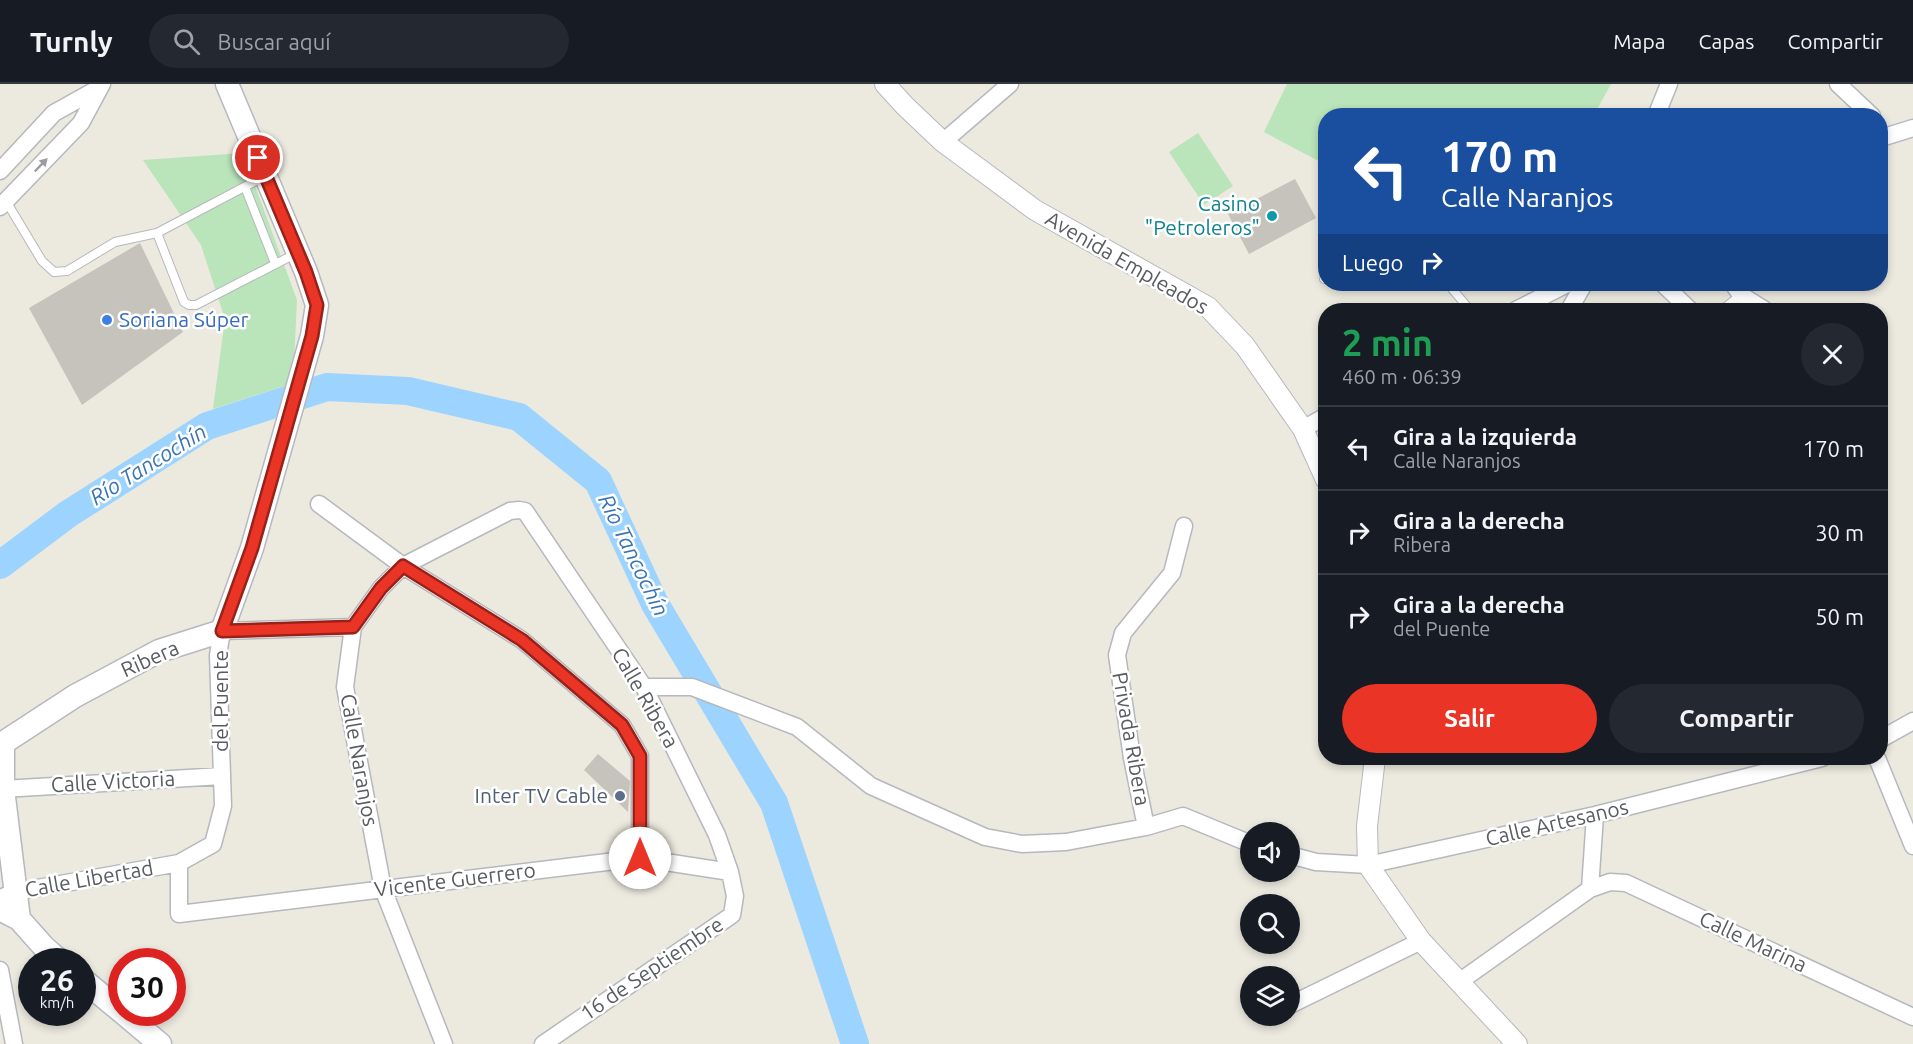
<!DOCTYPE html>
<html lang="es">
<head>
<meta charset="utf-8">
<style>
  :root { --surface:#171b24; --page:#242831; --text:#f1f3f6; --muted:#9ea1a6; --line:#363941; --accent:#ea3526 }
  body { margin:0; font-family:Ubuntu,sans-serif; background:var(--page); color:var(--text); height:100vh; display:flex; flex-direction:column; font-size:22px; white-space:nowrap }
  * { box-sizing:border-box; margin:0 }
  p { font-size:20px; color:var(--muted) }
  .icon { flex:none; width:33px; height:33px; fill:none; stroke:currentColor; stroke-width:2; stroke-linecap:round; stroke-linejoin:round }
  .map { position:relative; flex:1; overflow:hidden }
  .drawer { position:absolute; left:1318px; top:219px; width:570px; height:462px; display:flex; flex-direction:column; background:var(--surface); border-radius:24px; box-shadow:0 3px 9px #0003 }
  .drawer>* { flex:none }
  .top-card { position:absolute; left:1318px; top:24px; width:570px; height:183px; border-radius:24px; box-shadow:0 3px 9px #0003; background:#1a4fa0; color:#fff; overflow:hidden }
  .tools { position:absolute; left:1240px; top:738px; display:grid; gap:12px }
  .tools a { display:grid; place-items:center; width:60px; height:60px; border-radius:50%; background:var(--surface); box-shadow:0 3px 9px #0003; font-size:30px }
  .speed { position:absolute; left:18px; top:864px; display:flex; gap:12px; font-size:30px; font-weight:700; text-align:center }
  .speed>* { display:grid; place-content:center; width:78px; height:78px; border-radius:50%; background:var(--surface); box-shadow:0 3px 9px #0003; line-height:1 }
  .speed small { font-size:15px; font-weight:400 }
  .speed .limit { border:9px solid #d22; background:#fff; color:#111 }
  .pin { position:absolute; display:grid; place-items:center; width:51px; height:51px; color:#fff; margin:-26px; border:3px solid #fff; border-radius:50%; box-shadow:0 2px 6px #0007 }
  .me { position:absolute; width:66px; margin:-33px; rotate:0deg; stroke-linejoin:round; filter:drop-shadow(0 0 4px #0008) }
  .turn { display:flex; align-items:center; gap:21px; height:126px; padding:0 24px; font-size:27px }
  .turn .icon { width:78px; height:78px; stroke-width:2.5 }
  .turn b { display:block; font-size:42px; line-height:51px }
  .then { display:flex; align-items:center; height:57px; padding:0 24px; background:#0003; gap:12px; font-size:22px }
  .round { display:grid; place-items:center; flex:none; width:63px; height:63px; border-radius:32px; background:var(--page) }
  .head { display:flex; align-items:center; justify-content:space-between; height:102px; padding:0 24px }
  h1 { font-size:36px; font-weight:600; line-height:45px; color:#1e9e55 }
  .cta { display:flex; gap:12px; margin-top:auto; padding:12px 24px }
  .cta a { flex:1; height:69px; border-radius:36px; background:var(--accent); color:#fff; font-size:24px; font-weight:600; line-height:69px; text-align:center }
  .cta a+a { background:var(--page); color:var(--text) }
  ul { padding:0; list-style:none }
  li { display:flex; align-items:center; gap:18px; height:84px; padding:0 24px; border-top:2px solid var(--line) }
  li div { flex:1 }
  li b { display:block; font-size:22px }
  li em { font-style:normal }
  header { display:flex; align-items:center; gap:36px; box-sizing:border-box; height:84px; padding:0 30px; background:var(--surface); border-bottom:2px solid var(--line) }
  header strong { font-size:28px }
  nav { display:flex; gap:33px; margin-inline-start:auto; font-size:21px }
  .search { width:420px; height:54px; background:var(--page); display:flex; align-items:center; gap:15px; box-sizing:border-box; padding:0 21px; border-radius:33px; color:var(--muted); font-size:22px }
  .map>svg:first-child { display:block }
  .green { fill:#bae4ba }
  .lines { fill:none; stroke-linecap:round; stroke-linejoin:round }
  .river { stroke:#9cd4ff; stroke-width:28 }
  .building { fill:#c6c3bc }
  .service-casing { stroke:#b5b8bd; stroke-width:10 }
  .minor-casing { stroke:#b5b8bd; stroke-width:19 }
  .tertiary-casing { stroke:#b5b8bd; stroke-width:22 }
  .secondary-casing { stroke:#b5b9bf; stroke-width:25 }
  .service { stroke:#fff; stroke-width:8 }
  .minor { stroke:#fff; stroke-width:16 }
  .tertiary { stroke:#fff; stroke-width:20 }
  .secondary { stroke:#fff; stroke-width:22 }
  .oneway { fill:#9b9da0 }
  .route-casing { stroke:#982219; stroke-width:15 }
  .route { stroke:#ea3526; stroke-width:10 }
  .culture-dot { fill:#0f9aa8; stroke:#fff; stroke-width:2 }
  .shop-dot { fill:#3f7fe0; stroke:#fff; stroke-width:2 }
  .service-dot { fill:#5c6f8a; stroke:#fff; stroke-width:2 }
  .labels { text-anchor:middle; stroke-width:5; stroke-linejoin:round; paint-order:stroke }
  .culture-label { font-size:21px; fill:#0d838f; stroke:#fff; text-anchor:end }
  .street-label { font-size:21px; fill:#585c61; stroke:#fff }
  .shop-label { font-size:21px; fill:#366cbe; stroke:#fff; text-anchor:start }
  .service-label { font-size:21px; fill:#4e5e75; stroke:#fff; text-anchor:end }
  .water-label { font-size:22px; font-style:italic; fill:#3a74b1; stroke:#fff }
</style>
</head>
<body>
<header>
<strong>Turnly</strong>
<div class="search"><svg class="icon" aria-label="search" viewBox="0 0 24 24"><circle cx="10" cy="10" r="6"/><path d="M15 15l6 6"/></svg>Buscar aquí</div>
<nav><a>Mapa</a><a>Capas</a><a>Compartir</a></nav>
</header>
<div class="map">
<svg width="1913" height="960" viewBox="0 0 1913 960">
  <rect width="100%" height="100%" fill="#ece9df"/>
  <path class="green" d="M 1287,0 L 1611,0 L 1594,31 L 1326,32 L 1326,81 L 1264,48 Z
    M 1198,49 L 1233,102 L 1204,121 L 1169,68 Z
    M 243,69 L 297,216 L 293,299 L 213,325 L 225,235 L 201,161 L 143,76 Z"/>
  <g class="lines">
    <path class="river" d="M 0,481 L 68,430 L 207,342 L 327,303 L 408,307 L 519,333 L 598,397 L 655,520 L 774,719 L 855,960"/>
  </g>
  <path class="building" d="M 1295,95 L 1316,134 L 1249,170 L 1228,130 Z
    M 140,159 L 183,248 L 82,321 L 29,224 Z
    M 598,670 L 630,697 L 628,728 L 584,686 Z"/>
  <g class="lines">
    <defs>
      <path id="service" d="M 245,103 L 275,179
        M 6,117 L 42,177 L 54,188 L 67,187 L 115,158 L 157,149 L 265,92
        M 157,149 L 184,218 L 189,221 L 196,221 L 297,169
        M 1324,195 L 1326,194
        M 1448,200 L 1470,226
        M 1722,226 L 1741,211"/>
      <path id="minor" d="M 1838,0 L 1872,32
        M 1656,32 L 1669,0
        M 1881,54 L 1913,44
        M 943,58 L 1010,0
        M 0,87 L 54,29 L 99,4
        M 0,123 L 81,39 L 102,0
        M 1663,200 L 1690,226
        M 1733,200 L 1741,211 L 1765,226
        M 1516,226 L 1567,200
        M 1569,226 L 1584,200
        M 1303,345 L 1326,332
        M 319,420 L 403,482 L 522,556 L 622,641 L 640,672 L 640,774
        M 353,543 L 222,547 L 218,571 L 223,722 L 213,760 L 179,779 L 179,830 L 640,774 L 730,788
        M 644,603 L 692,603 L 797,643 L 871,702 L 985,753 L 1022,760 L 1066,758 L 1146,743 L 1183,732 L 1251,760
        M 1881,655 L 1913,637
        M 1877,674 L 1913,762
        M 3,705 L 222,692
        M 1146,743 L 1132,674 L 1117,571 L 1123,549 L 1172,489 L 1184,442
        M 1290,771 L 1316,778 L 1368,781 L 1595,731 L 1822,674
        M 1590,805 L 1595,731
        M 0,814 L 15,808 L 179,779
        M 0,886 L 14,960
        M 1459,898 L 1590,805 L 1610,798 L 1626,799 L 1913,933
        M 1290,921 L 1421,857
        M 444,960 L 383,805 L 345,603 L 353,543 L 381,504 L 403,482 L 510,427 L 519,426 L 525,427 L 644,603 L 717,751 L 730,788 L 735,812 L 732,831 L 543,960"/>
      <path id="tertiary" d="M 885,0 L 905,22 L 943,58 L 1035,126 L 1208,223 L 1245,262 L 1303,345 L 1326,396
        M 1375,674 L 1367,742 L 1368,781 L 1421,857 L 1517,960"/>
      <path id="secondary" d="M 3,659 L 3,705 L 19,835
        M 0,661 L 75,612 L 159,567 L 222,547 L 252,464 L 312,252 L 317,221 L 306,188 L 227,0
        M 0,825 L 19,835 L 44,863 L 61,878
        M 82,895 L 122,928
        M 122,928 L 160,960"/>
    </defs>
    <use href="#service" class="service-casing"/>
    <use href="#minor" class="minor-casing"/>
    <use href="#tertiary" class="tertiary-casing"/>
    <use href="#secondary" class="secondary-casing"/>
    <use href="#service" class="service"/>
    <use href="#minor" class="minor"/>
    <use href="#tertiary" class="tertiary"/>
    <use href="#secondary" class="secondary"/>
  </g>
  <defs><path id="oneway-solid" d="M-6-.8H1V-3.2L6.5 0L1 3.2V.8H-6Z" transform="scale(1.5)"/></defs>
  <use class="oneway" href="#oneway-solid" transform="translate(41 81) rotate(-46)"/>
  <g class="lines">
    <defs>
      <path id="route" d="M 258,74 L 306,188 L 317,221 L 312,252 L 252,464 L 222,547 L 353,543 L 381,504 L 403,482 L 522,556 L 622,641 L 640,672 L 640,774"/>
    </defs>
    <use href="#route" class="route-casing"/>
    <use href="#route" class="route"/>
  </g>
  <circle class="culture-dot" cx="1272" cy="132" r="6"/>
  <circle class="shop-dot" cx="107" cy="236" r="6"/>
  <circle class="service-dot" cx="620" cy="712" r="6"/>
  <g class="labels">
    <g class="culture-label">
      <text x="1260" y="127">Casino<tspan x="1260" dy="24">"Petroleros"</tspan></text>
    </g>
    <g class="street-label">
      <text transform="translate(1127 179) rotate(30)" y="7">Avenida Empleados</text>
      <text transform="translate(150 575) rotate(-24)" y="7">Ribera</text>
      <text transform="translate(645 614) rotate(60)" y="7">Calle Ribera</text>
      <text transform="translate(221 617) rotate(-90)" y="7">del Puente</text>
      <text transform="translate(1131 655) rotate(80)" y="7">Privada Ribera</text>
      <text transform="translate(359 676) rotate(80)" y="7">Calle Naranjos</text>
      <text transform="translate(113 698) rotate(-3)" y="7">Calle Victoria</text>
      <text transform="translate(1557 739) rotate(-13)" y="7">Calle Artesanos</text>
      <text transform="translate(89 795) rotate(-10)" y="7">Calle Libertad</text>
      <text transform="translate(455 796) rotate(-7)" y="7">Vicente Guerrero</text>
      <text transform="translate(1753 858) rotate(25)" y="7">Calle Marina</text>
      <text transform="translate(652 885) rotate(-34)" y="7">16 de Septiembre</text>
    </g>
    <g class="shop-label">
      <text x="119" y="243">Soriana Súper</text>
    </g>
    <g class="service-label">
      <text x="608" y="719">Inter TV Cable</text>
    </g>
    <g class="water-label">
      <text transform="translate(148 380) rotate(-32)" y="8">Río Tancochín</text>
      <text transform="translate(634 471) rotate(64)" y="8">Río Tancochín</text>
    </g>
  </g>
</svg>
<div class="tools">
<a><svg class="icon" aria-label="sound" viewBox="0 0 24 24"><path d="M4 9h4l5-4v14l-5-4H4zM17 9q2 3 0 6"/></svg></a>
<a><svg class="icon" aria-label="search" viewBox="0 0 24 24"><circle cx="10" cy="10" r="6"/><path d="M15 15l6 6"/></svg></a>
<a><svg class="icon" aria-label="layers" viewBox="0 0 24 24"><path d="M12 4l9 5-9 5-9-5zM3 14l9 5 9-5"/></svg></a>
</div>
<div class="speed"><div>26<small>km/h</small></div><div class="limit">30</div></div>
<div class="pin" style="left:258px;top:74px;background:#d93025"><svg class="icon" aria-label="arrive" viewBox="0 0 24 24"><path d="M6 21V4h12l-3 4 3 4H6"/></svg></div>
<svg class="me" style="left:640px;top:774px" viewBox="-20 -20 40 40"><circle r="19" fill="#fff"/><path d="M0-13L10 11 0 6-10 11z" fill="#ea3526"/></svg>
<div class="top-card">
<div class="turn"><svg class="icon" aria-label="left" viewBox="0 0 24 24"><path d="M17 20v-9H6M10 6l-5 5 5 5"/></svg><div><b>170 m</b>Calle Naranjos</div></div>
<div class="then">Luego<svg class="icon" aria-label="right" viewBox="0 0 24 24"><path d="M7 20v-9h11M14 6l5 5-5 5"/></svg></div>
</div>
<section class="drawer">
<div class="head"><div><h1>2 min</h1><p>460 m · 06:39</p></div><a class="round"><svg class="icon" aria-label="close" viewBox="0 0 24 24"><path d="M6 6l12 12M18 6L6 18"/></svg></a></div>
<ul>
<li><svg class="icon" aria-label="left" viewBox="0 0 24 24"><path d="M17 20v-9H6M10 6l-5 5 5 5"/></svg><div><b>Gira a la izquierda</b><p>Calle Naranjos</p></div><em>170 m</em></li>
<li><svg class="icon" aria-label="right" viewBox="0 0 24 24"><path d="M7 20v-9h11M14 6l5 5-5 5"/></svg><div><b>Gira a la derecha</b><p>Ribera</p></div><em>30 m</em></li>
<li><svg class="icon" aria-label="right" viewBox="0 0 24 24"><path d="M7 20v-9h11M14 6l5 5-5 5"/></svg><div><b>Gira a la derecha</b><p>del Puente</p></div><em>50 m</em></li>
</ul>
<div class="cta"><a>Salir</a><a>Compartir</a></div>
</section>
</div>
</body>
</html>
